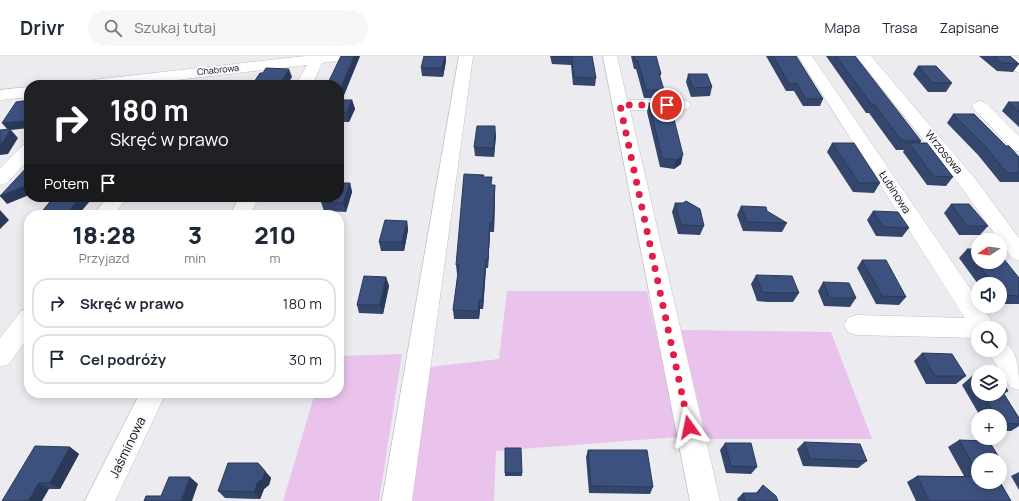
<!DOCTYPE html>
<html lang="pl">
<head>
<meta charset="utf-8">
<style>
  :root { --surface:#fff; --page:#f6f6f7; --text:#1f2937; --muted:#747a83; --line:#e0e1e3 }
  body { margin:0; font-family:Manrope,sans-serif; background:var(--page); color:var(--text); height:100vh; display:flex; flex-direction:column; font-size:15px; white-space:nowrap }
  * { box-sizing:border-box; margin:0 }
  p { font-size:13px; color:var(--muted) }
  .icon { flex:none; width:22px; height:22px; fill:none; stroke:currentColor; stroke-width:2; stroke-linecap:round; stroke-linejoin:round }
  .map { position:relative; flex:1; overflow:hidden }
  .details { position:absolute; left:24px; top:154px; width:320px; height:188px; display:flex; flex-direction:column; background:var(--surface); border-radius:16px; box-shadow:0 2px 10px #0003 }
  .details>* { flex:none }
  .hud { position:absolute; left:24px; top:24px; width:320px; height:122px; border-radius:16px; box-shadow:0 2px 10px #0003; background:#202124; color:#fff; overflow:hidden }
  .needle { width:26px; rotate:257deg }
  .controls { position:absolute; left:971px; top:177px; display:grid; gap:8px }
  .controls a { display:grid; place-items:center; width:36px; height:36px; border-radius:50%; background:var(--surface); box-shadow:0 2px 10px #0003; font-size:20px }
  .pin { position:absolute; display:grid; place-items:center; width:34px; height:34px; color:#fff; margin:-17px; border:2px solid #fff; border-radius:50%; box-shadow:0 1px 4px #0007 }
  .me { position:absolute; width:44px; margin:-22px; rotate:348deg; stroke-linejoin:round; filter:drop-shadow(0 0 3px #0008) }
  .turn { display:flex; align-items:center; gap:14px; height:84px; padding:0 20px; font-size:18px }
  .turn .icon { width:52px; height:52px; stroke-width:2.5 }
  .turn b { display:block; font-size:28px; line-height:34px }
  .then { display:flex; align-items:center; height:38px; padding:0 20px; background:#0003; gap:8px; font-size:15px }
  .eta { display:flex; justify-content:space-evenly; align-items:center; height:68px; text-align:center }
  .eta b { font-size:24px; font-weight:800; line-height:28px }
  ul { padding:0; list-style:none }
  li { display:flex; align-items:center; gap:12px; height:50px; margin:0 8px 6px; padding:0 12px; border:2px solid var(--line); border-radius:16px }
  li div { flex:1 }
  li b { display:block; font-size:15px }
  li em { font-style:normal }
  header { display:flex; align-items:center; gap:24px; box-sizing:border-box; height:56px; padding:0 20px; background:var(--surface); border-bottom:1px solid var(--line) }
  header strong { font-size:19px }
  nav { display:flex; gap:22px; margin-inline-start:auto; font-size:14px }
  .search { width:280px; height:36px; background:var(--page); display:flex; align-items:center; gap:10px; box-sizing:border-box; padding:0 14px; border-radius:22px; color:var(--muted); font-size:15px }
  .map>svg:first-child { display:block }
  .green { fill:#eac3ed }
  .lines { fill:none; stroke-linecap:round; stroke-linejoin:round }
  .minor-casing { stroke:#c1c1c6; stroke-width:1 }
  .minor { fill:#fff; fill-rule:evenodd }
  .wall { fill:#34466c }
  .shaded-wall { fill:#2b3958 }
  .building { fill:#3d517e; stroke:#2b3958 }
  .route { stroke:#e11d48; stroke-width:7; stroke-dasharray:0 12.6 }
  .labels { text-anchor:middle; stroke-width:4; stroke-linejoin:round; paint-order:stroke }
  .far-street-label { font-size:9px; fill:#101012; stroke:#f8f8fd }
  .street-label { font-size:11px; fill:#101012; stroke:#f8f8fd }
  .near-street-label { font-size:13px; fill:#101012; stroke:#f8f8fd }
</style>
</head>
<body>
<header>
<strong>Drivr</strong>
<div class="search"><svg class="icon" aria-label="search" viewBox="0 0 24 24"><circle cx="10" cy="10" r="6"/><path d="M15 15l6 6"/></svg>Szukaj tutaj</div>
<nav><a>Mapa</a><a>Trasa</a><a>Zapisane</a></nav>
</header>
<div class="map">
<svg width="1019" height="445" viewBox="0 0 1019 445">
  <rect width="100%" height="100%" fill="#ebebf0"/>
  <path class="green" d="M 507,235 L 647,235 L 678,381 L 496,395 L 494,445 L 409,445 L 429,311 L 499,303 Z
    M 680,274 L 831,276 L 872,383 L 707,383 Z
    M 402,298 L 379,445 L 283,445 L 315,337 L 339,337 L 339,300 Z"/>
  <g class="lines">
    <defs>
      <path id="minor" d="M 306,0 L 351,0 L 349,3 L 322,7 L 312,29 L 296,29 L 307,9 L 132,29 L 84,29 L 87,26 L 92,24 Z
        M 459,0 L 473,0 L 412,445 L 382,445 Z
        M 603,0 L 617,0 L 627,44 L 683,44 L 689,46 L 691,49 L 689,52 L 683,54 L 630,54 L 720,445 L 690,445 Z
        M 798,0 L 812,0 L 978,244 L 978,250 L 982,250 L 996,272 L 978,272 L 978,282 L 856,279 L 848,276 L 844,269 L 848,262 L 856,259 L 965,262 Z
        M 856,0 L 871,0 L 973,120 L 1019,182 L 1019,205 L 1012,202 L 959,128 Z
        M 998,0 L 1014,0 L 1019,4 L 1019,16 L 1014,15 Z
        M 29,31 L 29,41 L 0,44 L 0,34 Z
        M 980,45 L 986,47 L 1019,80 L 1019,95 L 1013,94 L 974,53 L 972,50 L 974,47 Z
        M 29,88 L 29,103 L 7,127 L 0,129 L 0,112 L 23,89 Z
        M 107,141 L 127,141 L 114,159 L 94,159 Z
        M 239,141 L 259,141 L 250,159 L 230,159 Z
        M 29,253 L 29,280 L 9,308 L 0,311 L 0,282 L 21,255 Z
        M 1000,284 C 1019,292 1019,315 1019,334 L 1010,331 L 987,294 L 1000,294 Z
        M 140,337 L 166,337 L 115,445 L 85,445 Z"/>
    </defs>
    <use href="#minor" class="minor-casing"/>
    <use href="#minor" class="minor"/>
  </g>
  <path class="wall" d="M 360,0 L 342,44 L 352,44 L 355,53 L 349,66 L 339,66 L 339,29 Z
    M 550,0 L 592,0 L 596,22 L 595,30 L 573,29 L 571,9 L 552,8 Z
    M 631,0 L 656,0 L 661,18 L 660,21 L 664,34 L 662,42 L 644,42 L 636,13 L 634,13 Z
    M 766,0 L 796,0 L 823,43 L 820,50 L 803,50 L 794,35 L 786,35 Z
    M 826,0 L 836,0 L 921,85 L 920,87 L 953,121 L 946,130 L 927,129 L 903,96 L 904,94 L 896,94 L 869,57 L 866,57 Z
    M 979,0 L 1010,0 L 1019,8 L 1013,16 L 997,15 Z
    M 446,5 L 443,21 L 422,20 L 421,12 Z
    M 918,10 L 952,27 L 946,36 L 928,36 L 913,18 Z
    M 688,18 L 712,31 L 710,40 L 691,41 L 686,26 Z
    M 1008,46 L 1019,46 L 1019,71 L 1002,55 Z
    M 649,47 L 681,108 L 674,113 L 660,111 L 647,56 Z
    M 953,58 L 1006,90 L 1019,101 L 1019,126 L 1000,126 L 978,99 L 947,67 Z
    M 496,79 L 494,101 L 475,100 L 474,91 Z
    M 832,87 L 880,127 L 874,137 L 853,136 L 827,96 Z
    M 484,121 L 492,129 L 495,129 L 495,138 L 494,176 L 490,176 L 488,212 L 486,212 L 483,253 L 480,253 L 479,263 L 454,263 L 453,254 L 458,218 L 457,218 L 456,209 Z
    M 343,127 L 350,127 L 352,136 L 346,156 L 324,155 L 321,146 Z
    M 54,141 L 97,141 L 94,144 Z
    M 675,147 L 683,147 L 704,170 L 700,179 L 678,178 L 672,156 Z
    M 951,148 L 988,170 L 980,179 L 959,179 L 944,157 Z
    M 741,150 L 787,167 L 782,176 L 743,175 L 737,159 Z
    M 873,155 L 909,172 L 902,181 L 876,180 L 867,164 Z
    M 407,165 L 408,174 L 404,195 L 381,195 L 379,186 Z
    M 29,177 L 29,185 L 25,181 Z
    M 967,193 L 1003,202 L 1019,222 L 1019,248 L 1000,248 L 1000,228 L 978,228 L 959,202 Z
    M 862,204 L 906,241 L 899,249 L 876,248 L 857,212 Z
    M 756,219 L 799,237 L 793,246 L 768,246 L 757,245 L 751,228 Z
    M 386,221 L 389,230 L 383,258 L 359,257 L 357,249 Z
    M 823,226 L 856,242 L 850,251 L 824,250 L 818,235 Z
    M 922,297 L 966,320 L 956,328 L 926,328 L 914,305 Z
    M 972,320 L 978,321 L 978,338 L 1000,338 L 1000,323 L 1008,335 L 1004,338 L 1019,362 L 1019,370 L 1011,375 L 1000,375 L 1000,360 L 980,360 L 962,329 Z
    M 959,384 L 989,385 L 1006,413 L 1000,416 L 1000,404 L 978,404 L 978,426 L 1000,426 L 1011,445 L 916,445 L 907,426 L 917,420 L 964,420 L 948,391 Z
    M 804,386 L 867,405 L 858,412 L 803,410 L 797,393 Z
    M 725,387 L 757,411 L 751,418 L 726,417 L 720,394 Z
    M 70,391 L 79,398 L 60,433 L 49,433 L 2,445 Z
    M 505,392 L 522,417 L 522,420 L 505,420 Z
    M 588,394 L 653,431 L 650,438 L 589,437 L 586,401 Z
    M 258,407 L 271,422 L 269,429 L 264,433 L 260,443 L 225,442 L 218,435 Z
    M 1019,416 L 1019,434 L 1011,420 Z
    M 763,429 L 778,445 L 738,445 L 737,443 L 743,437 L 756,437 Z"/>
  <path class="shaded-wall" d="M 354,0 L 360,0 L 341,46 L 339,39 L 339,36 Z
    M 445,0 L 446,0 L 446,5 L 443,21 L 442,12 Z
    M 289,13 L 292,21 L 287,29 L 279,29 Z
    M 352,44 L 355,53 L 349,66 L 347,57 Z
    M 29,57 L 29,72 L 11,74 L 18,82 L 8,98 L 0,99 L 0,89 L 8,74 L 2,67 Z
    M 495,70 L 496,79 L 494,101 L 494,92 Z
    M 683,99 L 681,108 L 674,113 L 676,104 Z
    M 350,127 L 352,136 L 346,156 L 343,147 Z
    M 27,129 L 29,131 L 29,139 L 7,148 L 0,140 Z
    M 495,129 L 495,138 L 494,176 L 493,167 Z
    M 81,141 L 88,141 L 91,144 L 78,159 L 65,159 Z
    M 92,141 L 97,141 L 94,144 Z
    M 0,154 L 9,164 L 0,173 Z
    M 407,165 L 408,174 L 404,195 L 402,186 Z
    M 490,167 L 490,176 L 488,212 L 488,203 Z
    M 486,203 L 486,212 L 483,253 L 482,245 Z
    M 386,221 L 389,230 L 383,258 L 380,249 Z
    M 479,244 L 480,253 L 479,263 L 478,255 Z
    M 70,391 L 79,398 L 60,433 L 50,427 Z
    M 265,415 L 271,422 L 269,429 L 264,433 L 260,443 L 254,436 L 258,426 Z
    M 190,421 L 198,428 L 192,445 L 181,445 Z
    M 39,427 L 49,433 L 42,445 L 28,445 Z"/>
  <path class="building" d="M 341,0 L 354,0 L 339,36 L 339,29 L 327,29 Z
    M 424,0 L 445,0 L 442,12 L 421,12 Z
    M 552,0 L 592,0 L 596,22 L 574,21 L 572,1 Z
    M 634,0 L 656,0 L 661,18 L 659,18 L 664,34 L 646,34 L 638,5 L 635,5 Z
    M 773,0 L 796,0 L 823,43 L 806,43 L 797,28 L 789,28 Z
    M 836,0 L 855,0 L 921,85 L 902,85 L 874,48 L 871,48 Z
    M 994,0 L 1010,0 L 1019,8 L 1002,7 Z
    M 918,10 L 936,10 L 952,27 L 933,27 Z
    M 266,12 L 289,13 L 279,29 L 252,29 L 260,17 L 263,17 Z
    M 688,18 L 707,18 L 712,31 L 693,32 Z
    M 29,44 L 29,57 L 24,65 L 2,67 L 16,46 Z
    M 339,44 L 352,44 L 347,57 L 339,57 Z
    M 1008,46 L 1019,46 L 1019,56 Z
    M 649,47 L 670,47 L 683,99 L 676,104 L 662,102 Z
    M 953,58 L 974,58 L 1006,90 L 1009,90 L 1019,101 L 1019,117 L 1007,117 L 985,90 Z
    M 477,70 L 495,70 L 494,92 L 474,91 Z
    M 11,73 L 1,89 L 0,89 L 0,74 Z
    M 832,87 L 854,87 L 880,127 L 859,127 Z
    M 909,87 L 927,87 L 953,121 L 933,120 Z
    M 29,109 L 29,129 L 27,129 L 0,140 Z
    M 464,118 L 484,119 L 483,121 L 492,121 L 491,129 L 495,129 L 493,167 L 490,167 L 488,203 L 486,203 L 482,245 L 479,244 L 478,255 L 453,254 L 459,209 L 456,209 Z
    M 339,124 L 340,124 L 343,127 L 350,127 L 343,147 L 321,146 L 323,141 L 339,141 Z
    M 54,141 L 81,141 L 65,159 L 39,159 Z
    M 686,145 L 700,153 L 704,170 L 681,169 L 675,147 L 683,147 Z
    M 951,148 L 969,148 L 988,170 L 967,170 Z
    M 741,150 L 766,151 L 767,155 L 787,167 L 747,166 Z
    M 873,155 L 898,156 L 909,172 L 883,171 Z
    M 385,164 L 407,165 L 402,186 L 379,186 Z
    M 29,177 L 29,181 L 25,181 Z
    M 967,193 L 978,193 L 978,206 L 1000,206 L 1000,195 L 1005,199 L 1003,202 L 1019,222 L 1019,240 L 1001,239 L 1000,238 L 1000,228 L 993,228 Z
    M 862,204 L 886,204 L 906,241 L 882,240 Z
    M 756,219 L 792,220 L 799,237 L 773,237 L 762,236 Z
    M 364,220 L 386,221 L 380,249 L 357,249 Z
    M 823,226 L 849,227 L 856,242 L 830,242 Z
    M 922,297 L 952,298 L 966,320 L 935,320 Z
    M 972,320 L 978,321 L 978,330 Z
    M 1000,323 L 1008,335 L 1002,335 L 1019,362 L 1019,368 L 1000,367 L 1000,360 L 996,360 L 983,338 L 1000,338 Z
    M 959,384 L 989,385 L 1006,413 L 1000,413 L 1000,404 L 978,404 L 978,419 Z
    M 804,386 L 860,388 L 867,405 L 810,403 Z
    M 725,387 L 751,387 L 757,411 L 731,410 Z
    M 35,390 L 70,391 L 50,427 L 39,427 L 28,445 L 2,445 Z
    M 505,392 L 521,392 L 522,417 L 505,417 Z
    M 588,394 L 647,394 L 653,431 L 591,430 Z
    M 228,407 L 258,407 L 265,415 L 263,423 L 258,426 L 254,436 L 218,435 Z
    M 917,420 L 978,421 L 978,426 L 1000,426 L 1011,445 L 929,445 Z
    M 169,421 L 190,421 L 181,445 L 144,445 L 146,440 L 161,440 Z
    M 763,429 L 776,440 L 778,445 L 745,445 L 743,437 L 757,437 Z"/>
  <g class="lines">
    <path class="route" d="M 667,49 L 620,49 L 689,371"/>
  </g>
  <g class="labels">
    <g class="far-street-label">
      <text transform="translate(218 14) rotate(-6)" y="3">Chabrowa</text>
    </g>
    <g class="street-label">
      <text transform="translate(944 96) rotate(51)" y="4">Wrzosowa</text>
      <text transform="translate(895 136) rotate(57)" y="4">Łubinowa</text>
    </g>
    <g class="near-street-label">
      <text transform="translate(127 391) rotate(-64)" y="5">Jaśminowa</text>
    </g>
  </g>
</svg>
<div class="controls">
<a><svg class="needle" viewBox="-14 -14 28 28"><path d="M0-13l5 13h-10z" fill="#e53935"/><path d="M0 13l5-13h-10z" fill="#747a83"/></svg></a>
<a><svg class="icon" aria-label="sound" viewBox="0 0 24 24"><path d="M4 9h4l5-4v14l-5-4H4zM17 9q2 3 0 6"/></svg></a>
<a><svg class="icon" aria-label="search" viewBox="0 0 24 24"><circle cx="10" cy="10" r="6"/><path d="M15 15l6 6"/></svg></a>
<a><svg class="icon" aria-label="layers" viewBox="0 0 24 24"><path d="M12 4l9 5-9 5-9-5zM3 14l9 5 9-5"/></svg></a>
<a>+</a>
<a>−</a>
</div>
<div class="pin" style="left:667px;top:49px;background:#d93025"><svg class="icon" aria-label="arrive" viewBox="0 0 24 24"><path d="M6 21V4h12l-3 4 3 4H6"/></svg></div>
<svg class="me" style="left:689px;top:371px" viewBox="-20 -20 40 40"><path d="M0-17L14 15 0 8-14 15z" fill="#e11d48" stroke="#fff" stroke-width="4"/></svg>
<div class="hud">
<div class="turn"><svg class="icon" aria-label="right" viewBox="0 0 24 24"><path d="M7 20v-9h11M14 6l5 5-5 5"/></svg><div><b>180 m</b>Skręć w prawo</div></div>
<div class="then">Potem<svg class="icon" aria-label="arrive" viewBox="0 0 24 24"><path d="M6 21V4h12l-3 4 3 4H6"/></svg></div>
</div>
<section class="details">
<div class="eta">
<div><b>18:28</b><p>Przyjazd</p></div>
<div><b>3</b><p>min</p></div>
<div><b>210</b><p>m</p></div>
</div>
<ul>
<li><svg class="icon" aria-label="right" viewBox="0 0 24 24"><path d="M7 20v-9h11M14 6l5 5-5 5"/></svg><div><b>Skręć w prawo</b></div><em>180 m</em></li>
<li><svg class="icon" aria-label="arrive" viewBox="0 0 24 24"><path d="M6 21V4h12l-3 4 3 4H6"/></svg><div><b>Cel podróży</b></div><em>30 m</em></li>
</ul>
</section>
</div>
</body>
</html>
